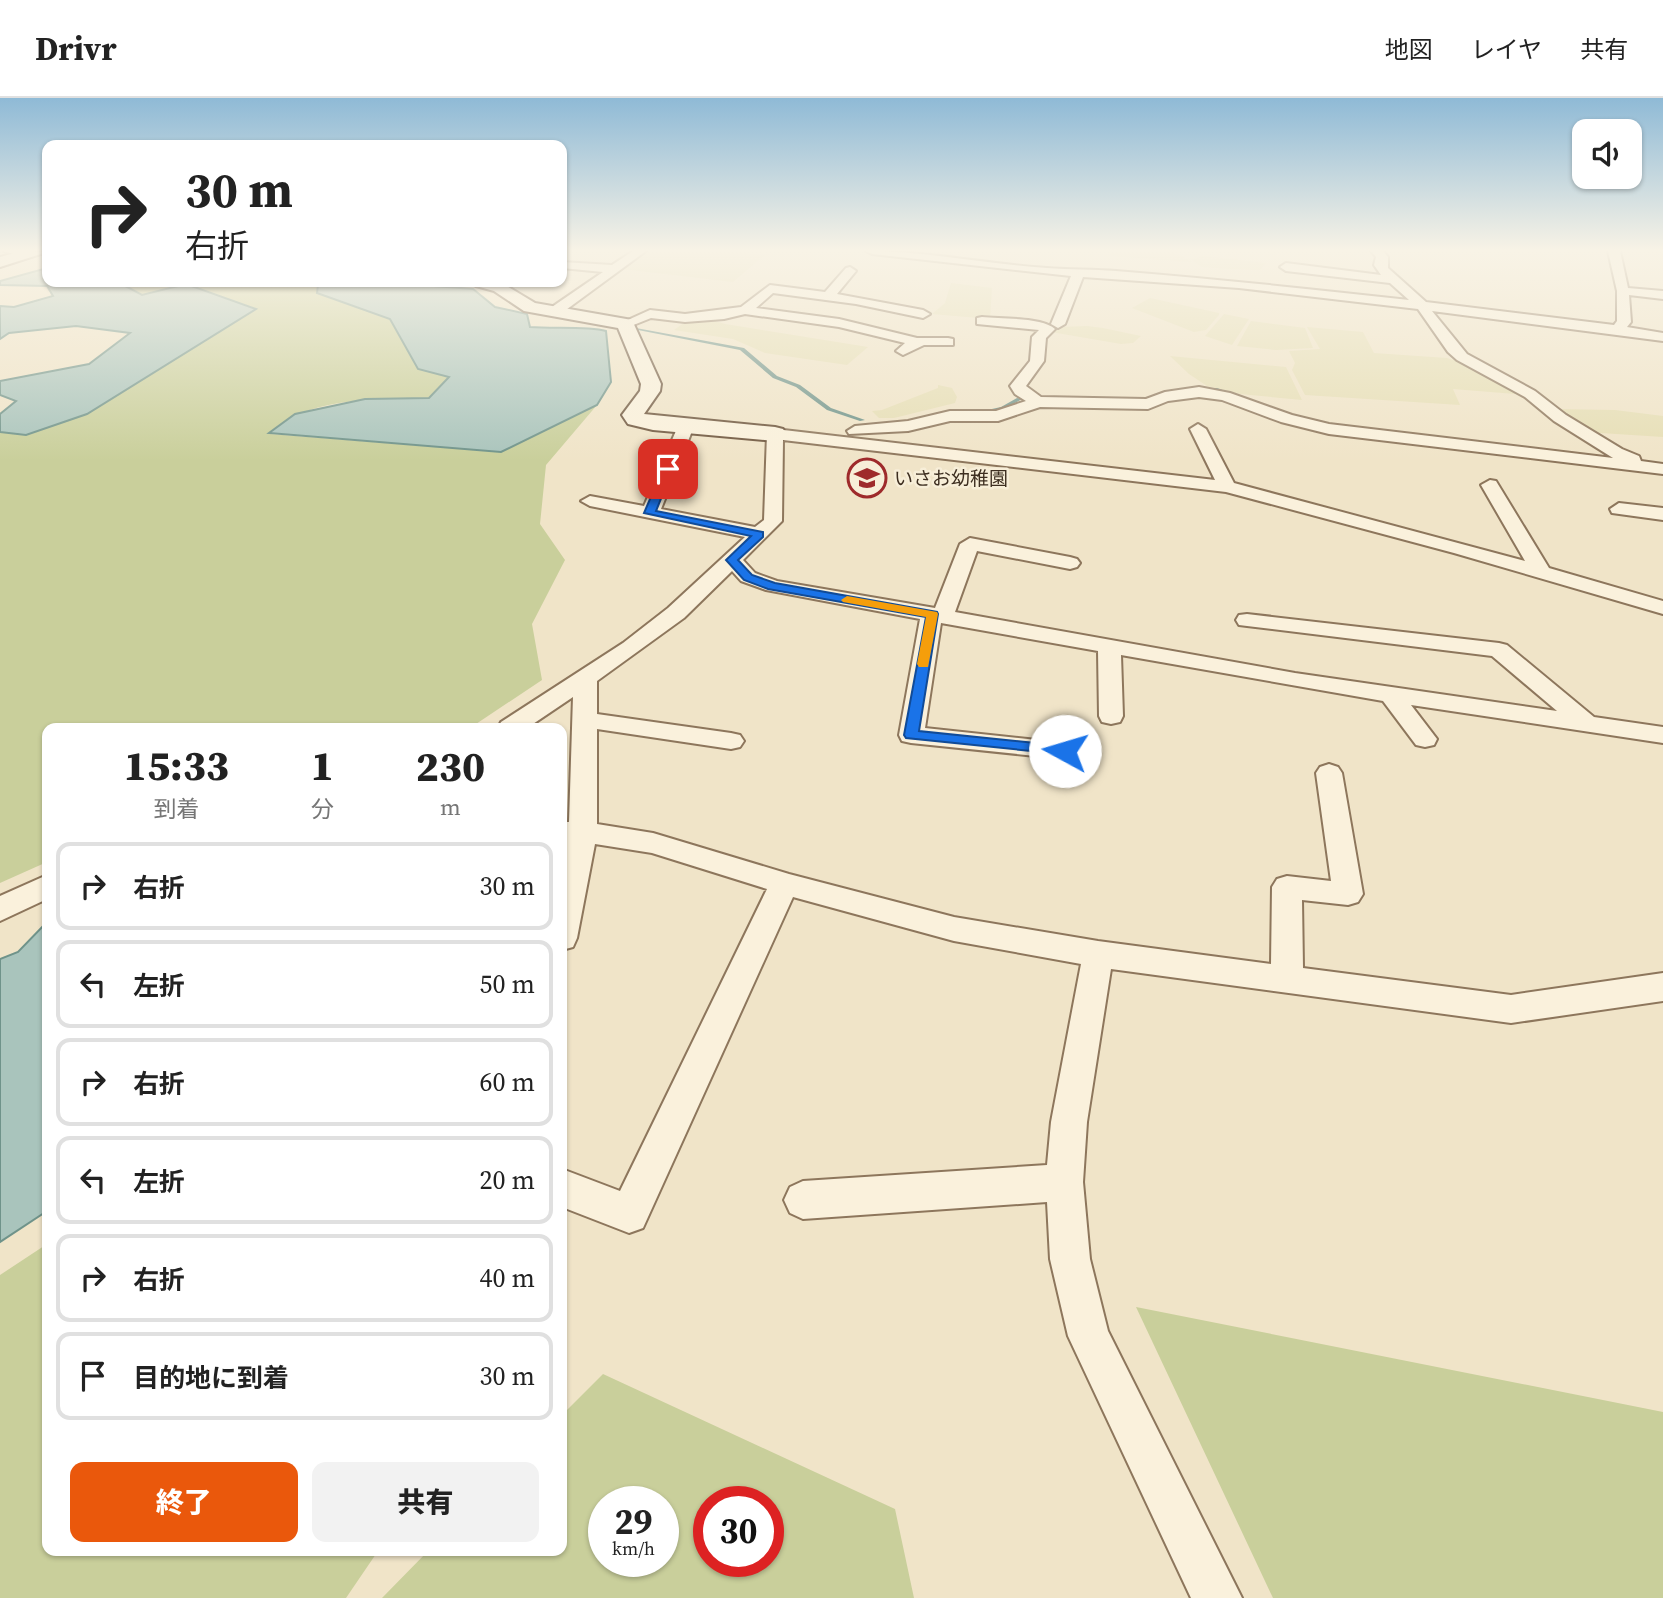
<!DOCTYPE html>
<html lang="ja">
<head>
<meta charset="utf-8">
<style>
  :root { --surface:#fff; --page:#f2f2f2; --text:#222; --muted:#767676; --line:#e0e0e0; --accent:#ea580c }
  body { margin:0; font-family:"Source Serif 4","Noto Sans JP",serif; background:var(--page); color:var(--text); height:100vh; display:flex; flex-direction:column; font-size:26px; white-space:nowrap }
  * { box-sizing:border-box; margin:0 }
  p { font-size:23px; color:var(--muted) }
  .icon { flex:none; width:38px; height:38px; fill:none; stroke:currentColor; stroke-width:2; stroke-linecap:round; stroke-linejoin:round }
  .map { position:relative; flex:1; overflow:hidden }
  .details { position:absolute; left:42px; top:625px; width:525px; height:833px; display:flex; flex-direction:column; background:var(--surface); border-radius:14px; box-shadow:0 2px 5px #0004 }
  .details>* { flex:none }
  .guide { position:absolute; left:42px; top:42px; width:525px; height:147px; border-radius:14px; box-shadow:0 2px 5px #0004; background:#fff; color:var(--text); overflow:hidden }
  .tools { position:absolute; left:1572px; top:21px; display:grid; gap:14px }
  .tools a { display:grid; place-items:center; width:70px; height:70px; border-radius:14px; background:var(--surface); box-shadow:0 2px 5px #0004; font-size:35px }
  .speed { position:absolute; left:588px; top:1388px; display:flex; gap:14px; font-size:35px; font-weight:700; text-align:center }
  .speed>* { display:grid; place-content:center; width:91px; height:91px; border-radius:50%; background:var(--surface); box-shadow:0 2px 5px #0004; line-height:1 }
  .speed small { font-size:18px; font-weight:400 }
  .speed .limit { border:10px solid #d22; background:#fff; color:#111 }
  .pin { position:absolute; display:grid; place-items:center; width:60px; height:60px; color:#fff; margin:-30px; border-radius:14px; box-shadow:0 4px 10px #0006 }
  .me { position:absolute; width:77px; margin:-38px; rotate:276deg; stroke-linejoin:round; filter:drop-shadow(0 0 5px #0008) }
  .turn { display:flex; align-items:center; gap:24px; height:147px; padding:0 28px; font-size:32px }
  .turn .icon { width:91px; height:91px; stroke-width:2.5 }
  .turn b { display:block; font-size:49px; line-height:60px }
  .eta { display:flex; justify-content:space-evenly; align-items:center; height:119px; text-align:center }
  .eta b { font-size:42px; font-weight:800; line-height:49px }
  .cta { display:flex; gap:14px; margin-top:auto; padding:14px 28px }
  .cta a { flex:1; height:80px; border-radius:14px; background:var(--accent); color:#fff; font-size:28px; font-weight:800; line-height:80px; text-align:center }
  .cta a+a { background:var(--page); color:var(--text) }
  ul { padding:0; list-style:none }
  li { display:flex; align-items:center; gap:21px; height:88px; margin:0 14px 10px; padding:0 14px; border:4px solid var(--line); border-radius:14px }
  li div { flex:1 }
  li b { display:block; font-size:26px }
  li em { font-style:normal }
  header { display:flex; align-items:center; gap:42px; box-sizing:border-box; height:98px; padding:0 35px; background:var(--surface); border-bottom:2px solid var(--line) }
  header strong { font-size:33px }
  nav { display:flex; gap:38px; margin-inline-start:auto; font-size:24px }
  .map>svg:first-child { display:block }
  .farmland { fill:#e6deb5 }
  .green { fill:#c9cf9b; fill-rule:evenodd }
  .water { fill:#a9c4bc; stroke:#6f938a; stroke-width:2 }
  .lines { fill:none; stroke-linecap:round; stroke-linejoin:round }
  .stream { fill:#6f938a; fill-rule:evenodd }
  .street-casing { stroke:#8d765c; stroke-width:4 }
  .secondary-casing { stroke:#6f573f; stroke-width:4 }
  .street { fill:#faf1dc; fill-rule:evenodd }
  .secondary { fill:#faf1dc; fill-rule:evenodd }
  .route { fill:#1a73e8; stroke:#114b97; stroke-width:2 }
  .slow { fill:#f59e0b }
  .labels { text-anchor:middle; stroke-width:5; stroke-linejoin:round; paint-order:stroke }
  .far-poi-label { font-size:19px; fill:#3d2e20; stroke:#f7eed8; text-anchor:start }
</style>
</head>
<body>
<header>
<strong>Drivr</strong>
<nav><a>地図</a><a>レイヤ</a><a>共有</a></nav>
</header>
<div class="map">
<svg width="1663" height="1500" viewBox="0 0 1663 1500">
  <rect width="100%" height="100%" fill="#f0e4c8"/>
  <path class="farmland" d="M 649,153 L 718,153 L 765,157 L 733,184 L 622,171 Z
    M 1108,153 L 1167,153 L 1184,159 L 1191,164 L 1111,158 Z
    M 1204,158 L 1213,159 L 1266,165 L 1260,172 L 1228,171 L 1202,169 L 1190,161 Z
    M 951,185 L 992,190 L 990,221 L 932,216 L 945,205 Z
    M 1150,200 L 1219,215 L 1219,217 L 1206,232 L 1194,234 L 1132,210 Z
    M 1224,216 L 1249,221 L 1232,247 L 1205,238 Z
    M 712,222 L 725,226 L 868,249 L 847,267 L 765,255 L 733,241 L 674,232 L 685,224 Z
    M 1251,223 L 1305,230 L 1313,250 L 1276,252 L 1237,248 Z
    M 1087,228 L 1103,230 L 1141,238 L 1133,245 L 1121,246 L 1051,234 L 1060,229 Z
    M 1307,229 L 1363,234 L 1374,255 L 1447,260 L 1463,265 L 1518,293 L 1515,296 L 1453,291 L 1460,307 L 1305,297 L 1292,272 L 1295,265 L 1289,253 L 1320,251 Z
    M 1170,258 L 1286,269 L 1302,302 L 1240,296 L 1207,288 L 1189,276 Z
    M 938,287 L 952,290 L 957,299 L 955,305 L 894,320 L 879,320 L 872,313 L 882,312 L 938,290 Z
    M 1555,311 L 1615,312 L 1663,318 L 1663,339 L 1585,334 Z"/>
  <path class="green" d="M 118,184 L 318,187 L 317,195 L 390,221 L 418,271 L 449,278 L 429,300 C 380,301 306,298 270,336 L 501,354 L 597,307 L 546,367 L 540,426 L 565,462 L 532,526 L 542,582 L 470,630 L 47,630 L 47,764 L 0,785 L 0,334 L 26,337 L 186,186 L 142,197 Z
    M 47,1146 L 47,1452 L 378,1453 L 346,1500 L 0,1500 L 0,1177 Z
    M 1136,1209 L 1663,1314 L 1663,1500 L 1273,1500 Z
    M 603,1276 L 895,1411 L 914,1500 L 382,1500 L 428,1453 L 562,1452 L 562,1317 ZM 604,1404 L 663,1404 L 663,1463 L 604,1463 ZM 709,1404 L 768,1404 L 768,1463 L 709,1463 Z"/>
  <path class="water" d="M 47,170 L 47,184 L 118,184 L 142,197 L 186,186 L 256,211 L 87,316 L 26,337 L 0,334 L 0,316 L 16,303 L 0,297 L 0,283 L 89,266 L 130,235 L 76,228 L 9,235 L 0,241 L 0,208 L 14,209 L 53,198 L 47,188 L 0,187 L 0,183 Z
    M 395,185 L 473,191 L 495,209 L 527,216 L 530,229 C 552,231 587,228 606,233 L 611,284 L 597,307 L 501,354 L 269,335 L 295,316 L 365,301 L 429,300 L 449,279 L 418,271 L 390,221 L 317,195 L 318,187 Z
    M 47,824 L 47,1113 L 0,1144 L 0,861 L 18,854 Z"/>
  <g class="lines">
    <path class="stream" d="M 636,230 L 744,250 L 777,278 L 800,287 L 831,310 L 865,322 L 860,323 L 827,312 L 796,289 L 773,280 L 740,252 L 638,232 Z
      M 1198,290 L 1217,290 L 1240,298 L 1237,300 L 1217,294 L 1200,293 L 1197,291 Z
      M 1017,300 L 1022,301 L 1005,311 L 981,316 L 978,314 L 1001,309 Z"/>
    <defs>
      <path id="street" d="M 4,153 L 24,153 L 32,157 L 26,160 Z
        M 633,153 L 646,153 L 559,217 L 549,217 L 549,211 L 603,174 L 562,170 L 562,164 L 612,167 Z
        M 866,153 C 927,153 986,166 1047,170 C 1070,172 1093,171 1116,173 C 1214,181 1311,191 1409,202 L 1390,185 L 1286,173 L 1280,169 L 1286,165 L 1381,177 L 1374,167 L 1376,159 L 1371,153 L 1383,153 L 1388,159 L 1388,170 L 1426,204 L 1614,227 L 1617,223 L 1617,193 L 1608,153 L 1620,153 L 1628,190 L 1663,193 L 1663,201 L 1629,197 L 1631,224 L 1627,229 L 1663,235 L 1663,243 L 1432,213 L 1467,256 L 1535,293 L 1566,317 L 1622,351 L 1639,358 L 1641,363 L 1663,366 L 1663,376 L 1329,336 L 1281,324 L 1222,302 L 1199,299 L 1168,303 L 1148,311 L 1040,309 L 998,323 L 950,323 L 908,333 L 849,336 L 847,333 L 855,328 L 908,323 L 950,313 L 996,313 L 1026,303 L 1015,296 L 1010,288 L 1030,263 L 1032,239 L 1039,232 L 977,226 L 977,220 L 982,219 C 1000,221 1043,219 1055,231 L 1046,240 L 1044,263 L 1026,288 L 1041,299 L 1146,301 L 1165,294 L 1199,289 L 1230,295 L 1292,317 L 1329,326 L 1613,360 L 1554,323 L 1525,299 L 1457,262 L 1448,254 L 1418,211 L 1239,190 L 1083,179 L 1065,226 L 1058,230 L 1051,226 L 1071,178 L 872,156 Z
        M 850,169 L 856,173 L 837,196 L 923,212 L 930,216 L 923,220 L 856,206 L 773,195 L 756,210 L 839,221 L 917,240 L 948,240 L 953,241 L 953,247 L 924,247 L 903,257 L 896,253 L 905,245 L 839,229 L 745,216 L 724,221 L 685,224 L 651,220 L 626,230 L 619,226 L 650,212 L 685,216 L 741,209 L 770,187 L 825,194 L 846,170 Z
        M 686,323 L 694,328 L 661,411 L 755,429 L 764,422 L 767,336 L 775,331 L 1215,382 L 1190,331 L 1198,326 L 1206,331 L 1234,385 L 1525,463 L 1481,387 L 1490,382 L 1496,383 L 1549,470 L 1663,503 L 1663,516 L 1454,455 L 1226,394 L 783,342 L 782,423 L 743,462 L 755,475 L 777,483 L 935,510 L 960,446 L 970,440 L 1070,459 L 1077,461 L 1080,465 L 1077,469 L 1070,471 L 977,453 L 955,514 L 1295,575 L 1557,613 L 1492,558 L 1247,528 L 1239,527 L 1236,522 L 1239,517 L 1247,516 L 1499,545 L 1507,547 L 1594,619 L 1663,629 L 1663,645 L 1411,607 L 1437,641 L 1434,647 L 1425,649 L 1416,647 L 1383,603 L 1121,557 L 1123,618 L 1120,624 L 1111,626 L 1102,624 L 1099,618 L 1098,553 L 941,525 L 925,630 L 1065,645 L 1074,647 L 1078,653 L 1074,659 L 1065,661 L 911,645 L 902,643 L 899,637 L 920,521 L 766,492 L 741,483 L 732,473 L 684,520 L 597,583 L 597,616 L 731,635 L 740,637 L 744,643 L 740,649 L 731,651 L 597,631 L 597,726 L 653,735 L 789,776 L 954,819 L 1098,843 L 1271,866 L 1272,789 L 1277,781 L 1287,778 L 1331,783 L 1316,675 L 1320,669 L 1329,666 L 1338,669 L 1342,675 L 1363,796 L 1358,804 L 1348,807 L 1302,802 L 1303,870 L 1511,897 L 1663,875 L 1663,903 L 1511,925 L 1111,871 L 1087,1024 L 1083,1084 L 1090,1161 L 1108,1233 L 1242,1500 L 1191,1500 L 1068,1238 L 1050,1161 L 1047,1104 L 803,1121 L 790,1115 L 784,1102 L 790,1089 L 803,1083 L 1047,1067 L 1051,1024 L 1081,866 L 954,843 L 793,799 L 643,1130 L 629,1135 L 562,1109 L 562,1071 L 620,1093 L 767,791 L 652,755 L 595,746 L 577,840 L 573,849 L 562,852 L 562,769 L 567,744 L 562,744 L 562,724 L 569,724 L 573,599 L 527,630 L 498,630 L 501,624 L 623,545 L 668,510 L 745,439 L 590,408 L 581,403 L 590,398 L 644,408 L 678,328 Z
        M 1619,405 L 1663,410 L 1663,422 L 1612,415 L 1610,411 Z
        M 47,777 L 47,801 L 0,823 L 0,798 Z"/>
      <path id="secondary" d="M 22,153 L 47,154 L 0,169 L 0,159 Z
        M 474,184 L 500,184 L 535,205 L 632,222 L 661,286 L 660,293 L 644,316 L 775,329 L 783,331 L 786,336 L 783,341 L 775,343 L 653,332 L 628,326 L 622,317 L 640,293 L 641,286 L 618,230 L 524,213 L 494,193 L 476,188 Z"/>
    </defs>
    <use href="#street" class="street-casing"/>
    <use href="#secondary" class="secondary-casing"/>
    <use href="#street" class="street"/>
    <use href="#secondary" class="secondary"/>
  </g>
  <linearGradient id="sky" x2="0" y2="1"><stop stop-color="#8fbad6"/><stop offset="0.42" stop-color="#f8f3e6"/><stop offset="1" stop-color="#f8f3e6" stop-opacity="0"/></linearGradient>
  <rect width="1663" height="363" fill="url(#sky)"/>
  <path class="route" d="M 668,368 L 673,371 L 656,413 L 763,434 L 763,439 L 738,462 L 752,477 L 775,485 L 937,514 L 938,516 L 919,633 L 1065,648 L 1073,653 L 1070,657 L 906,640 L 904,637 L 926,519 L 768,491 L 744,482 L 726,462 L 751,438 L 644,415 L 663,371 Z"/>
  <path class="slow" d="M 847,498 L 937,514 L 938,516 L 928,569 L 919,569 L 917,566 L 926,519 L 843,504 L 841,502 Z"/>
  <defs>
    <symbol id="school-ring" viewBox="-11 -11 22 22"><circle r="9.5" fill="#f7eed8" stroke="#9e2a2b" stroke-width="1.5"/><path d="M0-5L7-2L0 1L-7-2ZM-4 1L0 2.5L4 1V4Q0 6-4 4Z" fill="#9e2a2b"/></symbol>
  </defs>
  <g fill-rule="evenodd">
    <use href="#school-ring" x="845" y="358" width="44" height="44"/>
  </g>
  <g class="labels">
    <g class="far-poi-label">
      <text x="894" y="387">いさお幼稚園</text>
    </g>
  </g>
</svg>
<div class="tools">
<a><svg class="icon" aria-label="sound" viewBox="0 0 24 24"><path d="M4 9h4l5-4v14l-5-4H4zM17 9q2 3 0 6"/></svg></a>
</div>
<div class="speed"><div>29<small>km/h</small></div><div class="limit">30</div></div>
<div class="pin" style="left:668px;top:371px;background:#d93025"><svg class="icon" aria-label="arrive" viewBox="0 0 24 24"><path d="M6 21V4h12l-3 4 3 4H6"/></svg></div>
<svg class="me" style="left:1065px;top:653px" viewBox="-20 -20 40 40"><circle r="19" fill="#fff"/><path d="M0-13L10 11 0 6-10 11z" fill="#1a73e8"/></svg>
<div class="guide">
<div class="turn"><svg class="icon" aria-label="right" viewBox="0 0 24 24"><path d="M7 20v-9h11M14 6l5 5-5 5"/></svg><div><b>30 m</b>右折</div></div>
</div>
<section class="details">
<div class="eta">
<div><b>15:33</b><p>到着</p></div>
<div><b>1</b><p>分</p></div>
<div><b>230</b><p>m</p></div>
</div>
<ul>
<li><svg class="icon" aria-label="right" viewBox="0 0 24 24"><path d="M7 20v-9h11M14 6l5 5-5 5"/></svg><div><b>右折</b></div><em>30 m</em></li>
<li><svg class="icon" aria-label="left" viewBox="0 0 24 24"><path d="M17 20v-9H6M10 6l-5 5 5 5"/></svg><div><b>左折</b></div><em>50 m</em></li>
<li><svg class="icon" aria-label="right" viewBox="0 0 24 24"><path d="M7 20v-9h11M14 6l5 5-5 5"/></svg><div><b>右折</b></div><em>60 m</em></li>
<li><svg class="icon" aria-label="left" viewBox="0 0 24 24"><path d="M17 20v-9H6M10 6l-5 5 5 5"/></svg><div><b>左折</b></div><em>20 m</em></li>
<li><svg class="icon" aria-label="right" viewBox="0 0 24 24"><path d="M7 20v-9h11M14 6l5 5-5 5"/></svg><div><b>右折</b></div><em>40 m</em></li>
<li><svg class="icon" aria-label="arrive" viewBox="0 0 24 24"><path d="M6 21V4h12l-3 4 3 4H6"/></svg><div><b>目的地に到着</b></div><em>30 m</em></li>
</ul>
<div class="cta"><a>終了</a><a>共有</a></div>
</section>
</div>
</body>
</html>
